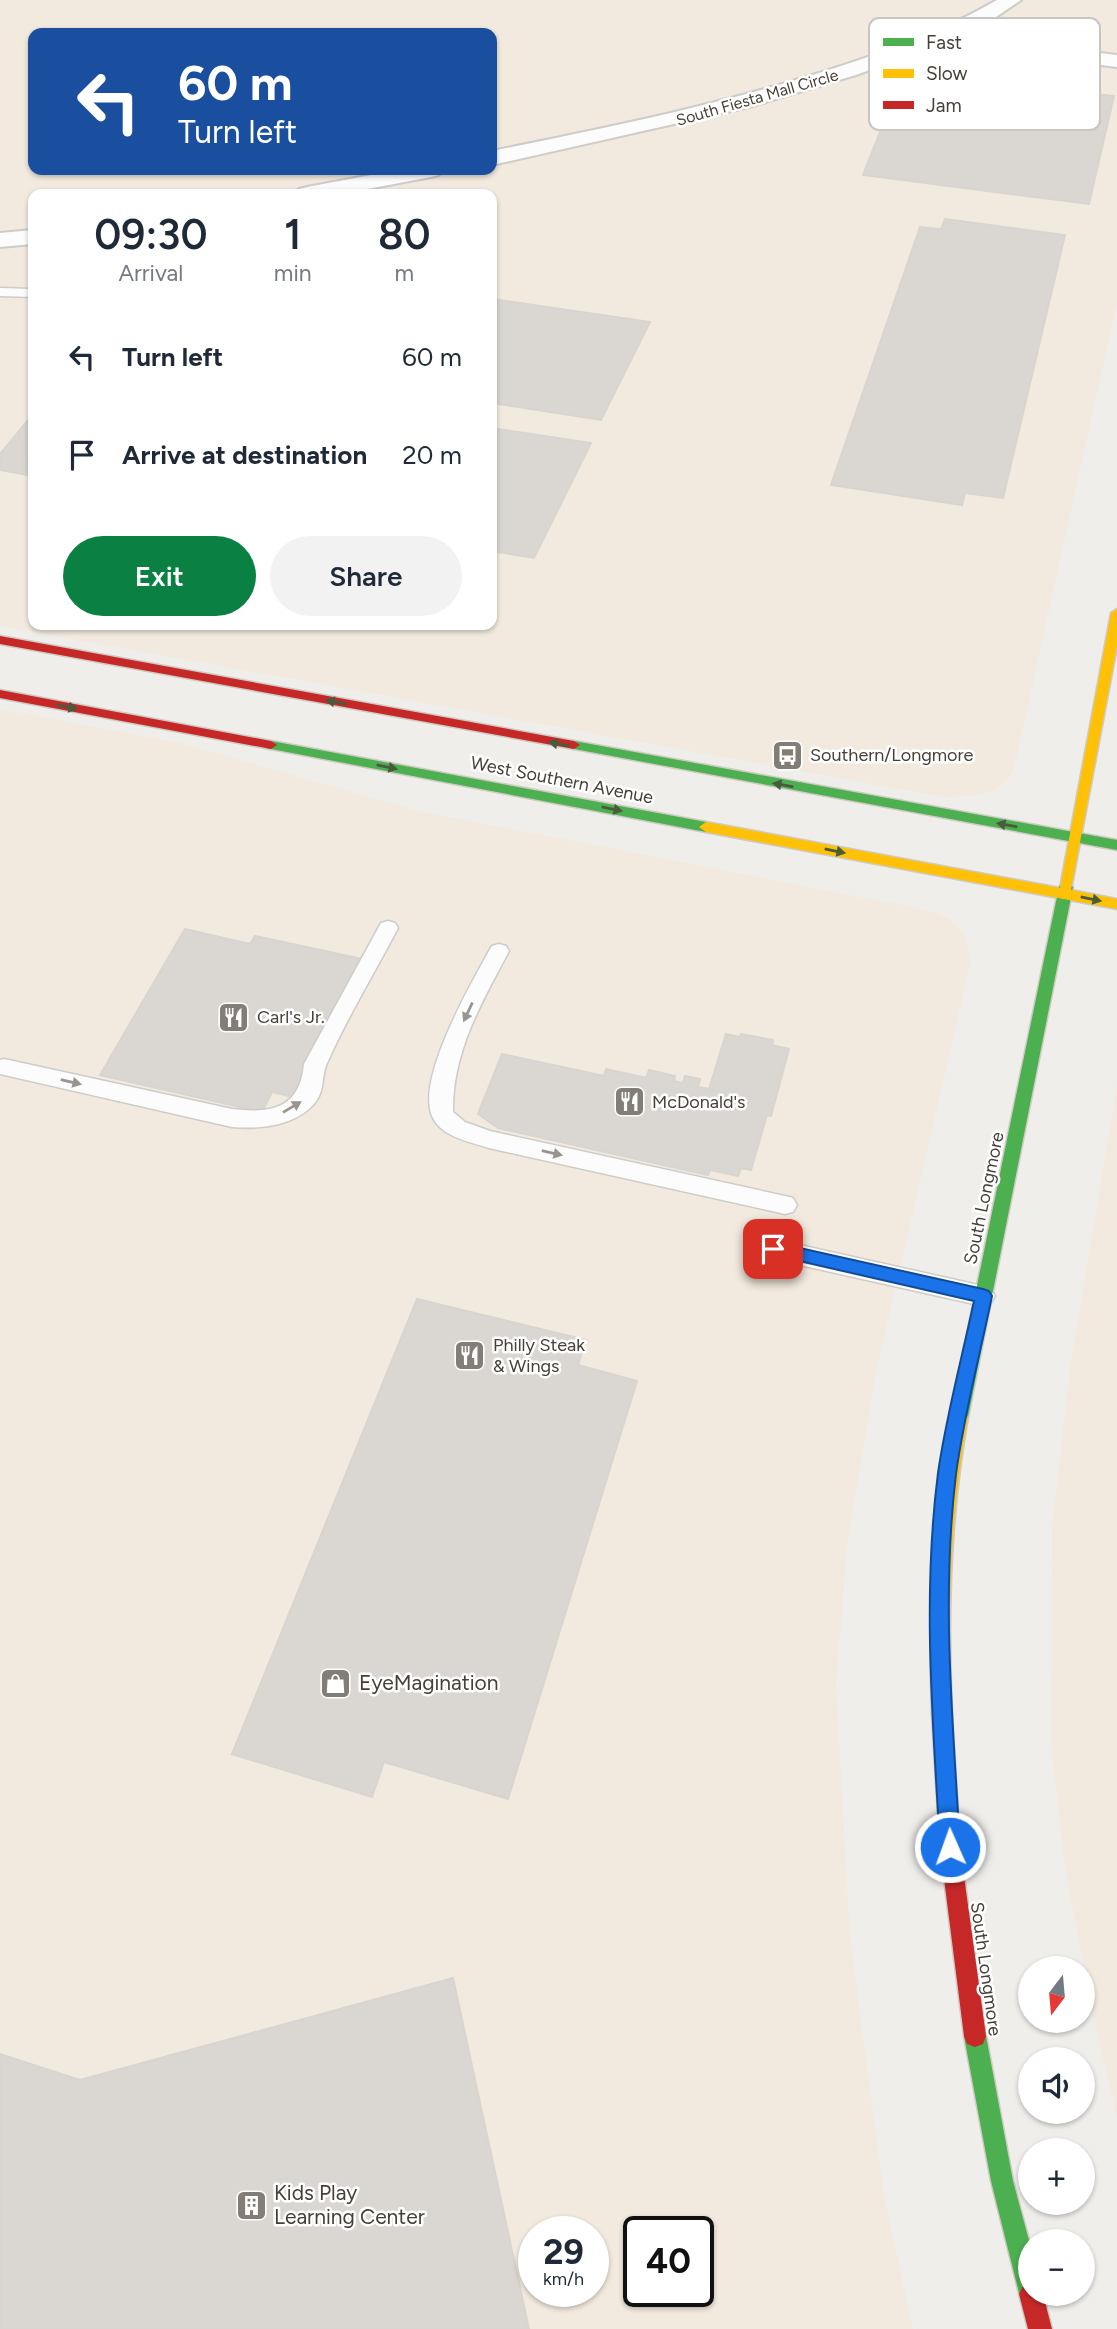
<!DOCTYPE html>
<html lang="en">
<head>
<meta charset="utf-8">
<style>
  :root { --surface:#fff; --page:#f2f2f3; --text:#1f2937; --muted:#747a83; --accent:#0b8043 }
  body { margin:0; font-family:Figtree,sans-serif; background:var(--page); color:var(--text); height:100vh; display:flex; flex-direction:column; font-size:26px; white-space:nowrap }
  * { box-sizing:border-box; margin:0 }
  p { font-size:23px; color:var(--muted) }
  .icon { flex:none; width:38px; height:38px; fill:none; stroke:currentColor; stroke-width:2; stroke-linecap:round; stroke-linejoin:round }
  .map { position:relative; flex:1; overflow:hidden }
  .drawer { position:absolute; left:28px; top:189px; width:469px; height:441px; display:flex; flex-direction:column; background:var(--surface); border-radius:14px; box-shadow:0 2px 5px #0004 }
  .drawer>* { flex:none }
  .top-card { position:absolute; left:28px; top:28px; width:469px; height:147px; border-radius:14px; box-shadow:0 2px 5px #0004; background:#1a4fa0; color:#fff; overflow:hidden }
  .needle { width:46px; rotate:196deg }
  .controls { position:absolute; left:1018px; top:1956px; display:grid; gap:14px }
  .controls a { display:grid; place-items:center; width:77px; height:77px; border-radius:50%; background:var(--surface); box-shadow:0 2px 5px #0004; font-size:35px }
  .speed { position:absolute; left:518px; top:2216px; display:flex; gap:14px; font-size:35px; font-weight:700; text-align:center }
  .speed>* { display:grid; place-content:center; width:91px; height:91px; border-radius:50%; background:var(--surface); box-shadow:0 2px 5px #0004; line-height:1 }
  .speed small { font-size:18px; font-weight:400 }
  .speed .limit { border:4px solid #111; border-radius:10px; background:#fff; color:#111 }
  .pin { position:absolute; display:grid; place-items:center; width:60px; height:60px; color:#fff; margin:-30px; border-radius:14px; box-shadow:0 4px 10px #0006 }
  .me { position:absolute; width:77px; margin:-38px; rotate:358deg; stroke-linejoin:round; filter:drop-shadow(0 0 5px #0008) }
  .turn { display:flex; align-items:center; gap:24px; height:147px; padding:0 35px; font-size:32px }
  .turn .icon { width:91px; height:91px; stroke-width:2.5 }
  .turn b { display:block; font-size:49px; line-height:60px }
  .eta { display:flex; justify-content:space-evenly; align-items:center; height:119px; text-align:center }
  .eta b { font-size:42px; font-weight:600; line-height:49px }
  .primary-button { display:flex; gap:14px; margin-top:auto; padding:14px 35px }
  .primary-button a { flex:1; height:80px; border-radius:42px; background:var(--accent); color:#fff; font-size:28px; font-weight:600; line-height:80px; text-align:center }
  .primary-button a+a { background:var(--page); color:var(--text) }
  ul { padding:0; list-style:none }
  li { display:flex; align-items:center; gap:21px; height:98px; padding:0 35px }
  li div { flex:1 }
  li b { display:block; font-size:26px }
  li em { font-style:normal }
  .map>svg:first-child { display:block }
  .commercial { fill:#f2eade; fill-rule:evenodd }
  .building { fill:#dad7d3; stroke:#d8d5d0; stroke-width:2 }
  .lines { fill:none; stroke-linecap:round; stroke-linejoin:round }
  .lane-casing { stroke:#ceccc8; stroke-width:3 }
  .street-casing { stroke:#ceccc8; stroke-width:4 }
  .fast-casing { stroke:#cecbc2; stroke-width:3 }
  .slow-casing { stroke:#cecbc2; stroke-width:3 }
  .jam-casing { stroke:#cecbc2; stroke-width:3 }
  .lane { fill:#fdfcfc; fill-rule:evenodd }
  .street { fill:#fdfcfc; fill-rule:evenodd }
  .fast { fill:#4caf50; fill-rule:evenodd }
  .slow { fill:#ffc107; fill-rule:evenodd }
  .jam { fill:#c62828; fill-rule:evenodd }
  .oneway { fill:#485c3d }
  .oneway2 { fill:#989590 }
  .route { fill:#1a73e8; stroke:#114b97; stroke-width:2 }
  .labels { text-anchor:middle; stroke-width:5; stroke-linejoin:round; paint-order:stroke }
  .far-street-label { font-size:16px; fill:#464037; stroke:#fff }
  .poi-label { font-size:18px; fill:#464037; stroke:#fff; text-anchor:start }
  .street-label { font-size:18px; fill:#464037; stroke:#fff }
  .near-poi-label { font-size:21px; fill:#464037; stroke:#fff; text-anchor:start }
  .key { fill:#fff; stroke:#c8c6c3; stroke-width:2 }
  .key-label { font-size:19px; fill:#464037 }
</style>
</head>
<body>
<div class="map">
<svg width="1117" height="2329" viewBox="0 0 1117 2329">
  <rect width="100%" height="100%" fill="#f0eeeb"/>
  <path class="commercial" d="M 0,0 L 1117,0 L 1117,303 L 1015,764 L 1010,777 L 994,790 L 976,796 L 943,797 L 0,626 ZM 33,33 L 492,33 L 492,170 L 33,170 ZM 33,194 L 492,194 L 492,625 L 33,625 Z
    M 0,709 L 185,744 L 419,811 L 923,909 L 948,918 L 965,934 L 971,961 L 877,1369 L 848,1538 L 836,1685 L 850,1936 L 884,2195 L 913,2329 L 0,2329 ZM 534,2231 L 593,2231 L 593,2291 L 534,2291 ZM 639,2231 L 698,2231 L 698,2291 L 639,2291 Z
    M 1117,1083 L 1117,2118 L 1089,1999 L 1064,1861 L 1051,1744 L 1052,1528 L 1070,1368 Z"/>
  <path class="building" d="M 904,72 L 1114,96 L 1089,204 L 863,175 Z
    M 945,219 L 1065,235 L 1003,498 L 965,493 L 962,505 L 831,485 L 920,227 L 941,229 Z
    M 492,299 L 650,322 L 601,420 L 492,403 Z
    M 33,414 L 33,476 L 0,470 L 0,454 Z
    M 492,428 L 591,443 L 534,558 L 492,551 Z
    M 185,929 L 250,944 L 255,936 L 362,959 L 293,1097 L 272,1092 L 262,1112 L 100,1075 Z
    M 726,1034 L 740,1037 L 741,1034 L 773,1040 L 772,1045 L 789,1049 L 771,1116 L 767,1115 L 751,1170 L 741,1168 L 738,1176 L 710,1170 L 708,1175 L 498,1128 L 478,1114 L 502,1054 L 604,1076 L 606,1069 L 646,1078 L 649,1070 L 675,1076 L 674,1081 L 683,1083 L 685,1076 L 700,1079 L 698,1087 L 709,1089 Z
    M 417,1299 L 586,1340 L 578,1365 L 637,1381 L 508,1799 L 384,1762 L 372,1797 L 232,1754 Z
    M 453,1978 L 529,2329 L 0,2329 L 0,2054 L 80,2080 Z"/>
  <g class="lines">
    <defs>
      <path id="lane" d="M 0,288 L 33,289 L 33,297 L 0,296 Z
        M 388,921 L 395,923 L 398,928 C 375,972 348,1016 328,1061 C 319,1079 328,1092 309,1109 C 288,1127 257,1129 232,1127 L 0,1074 L 0,1060 L 4,1059 L 232,1109 C 272,1114 300,1108 304,1064 L 381,923 Z
        M 499,944 L 506,946 L 509,951 C 482,1002 452,1052 453,1112 L 465,1122 L 490,1131 L 785,1196 L 793,1198 L 797,1205 L 793,1212 L 785,1214 L 489,1148 C 471,1142 442,1137 433,1118 C 414,1082 471,984 489,951 L 492,946 Z
        M 773,1239 L 983,1286 L 991,1289 L 995,1296 L 991,1303 L 983,1306 L 773,1259 L 765,1256 L 761,1249 L 765,1242 Z"/>
      <path id="street" d="M 997,0 L 1021,0 L 996,17 L 959,36 L 1117,55 L 1117,67 L 938,45 L 856,75 L 749,107 L 492,165 L 492,151 C 598,129 705,108 809,76 C 874,56 938,34 997,0 Z
        M 398,170 L 442,170 L 439,175 L 431,177 L 341,194 L 296,194 L 299,189 L 307,187 Z
        M 33,230 L 33,244 L 0,247 L 0,233 Z"/>
      <path id="fast" d="M 271,741 L 706,822 L 713,827 L 706,832 L 266,748 L 265,745 Z
        M 574,741 L 1117,840 L 1117,850 L 569,748 L 569,742 Z
        M 1066,882 L 1073,887 L 968,1417 L 965,1422 L 959,1425 L 953,1422 L 950,1417 L 1059,887 Z
        M 975,2025 L 983,2028 L 986,2036 L 1013,2181 L 1031,2248 L 1031,2294 L 1042,2294 L 1039,2301 L 1031,2305 L 1023,2301 L 1019,2293 L 991,2181 L 964,2036 L 967,2028 Z"/>
      <path id="slow" d="M 1117,609 L 1117,646 L 1071,890 L 1117,899 L 1117,909 L 706,832 L 699,827 L 706,822 L 1060,888 L 1111,613 Z
        M 959,1409 L 965,1412 L 968,1417 C 950,1516 947,1614 952,1714 L 949,1721 L 942,1723 L 935,1721 L 932,1714 C 928,1614 932,1516 950,1417 L 953,1412 Z"/>
      <path id="jam" d="M 0,636 L 574,741 L 580,745 L 574,749 L 0,644 Z
        M 0,690 L 271,741 L 277,745 L 271,749 L 0,698 Z
        M 942,1705 L 949,1707 L 952,1714 L 960,1847 L 986,2036 L 983,2044 L 975,2047 L 967,2044 L 964,2036 L 940,1847 L 932,1714 L 935,1707 Z
        M 1031,2282 L 1031,2294 L 1043,2294 L 1052,2329 L 1028,2329 L 1019,2294 L 1023,2286 Z"/>
    </defs>
    <use href="#lane" class="lane-casing"/>
    <use href="#street" class="street-casing"/>
    <use href="#fast" class="fast-casing"/>
    <use href="#slow" class="slow-casing"/>
    <use href="#jam" class="jam-casing"/>
    <use href="#lane" class="lane"/>
    <use href="#street" class="street"/>
    <use href="#fast" class="fast"/>
    <use href="#slow" class="slow"/>
    <use href="#jam" class="jam"/>
  </g>
  <defs><path id="oneway-solid" d="M-6-.8H1V-3.2L6.5 0L1 3.2V.8H-6Z" transform="scale(1.75)"/></defs>
  <g class="oneway">
    <use href="#oneway-solid" transform="translate(336 702) rotate(-169)"/>
    <use href="#oneway-solid" transform="translate(67 707) rotate(11)"/>
    <use href="#oneway-solid" transform="translate(559 744) rotate(-170)"/>
    <use href="#oneway-solid" transform="translate(387 767) rotate(11)"/>
    <use href="#oneway-solid" transform="translate(783 785) rotate(-170)"/>
    <use href="#oneway-solid" transform="translate(612 809) rotate(11)"/>
    <use href="#oneway-solid" transform="translate(1007 825) rotate(-170)"/>
    <use href="#oneway-solid" transform="translate(835 851) rotate(11)"/>
    <use href="#oneway-solid" transform="translate(1091 899) rotate(11)"/>
  </g>
  <g class="oneway2">
    <use href="#oneway-solid" transform="translate(468 1012) rotate(115)"/>
    <use href="#oneway-solid" transform="translate(71 1082) rotate(13)"/>
    <use href="#oneway-solid" transform="translate(292 1107) rotate(-31)"/>
    <use href="#oneway-solid" transform="translate(552 1153) rotate(13)"/>
  </g>
  <path class="route" d="M 773,1242 L 983,1289 L 989,1291 L 992,1296 C 980,1355 964,1414 956,1474 C 941,1598 953,1723 960,1847 L 957,1854 L 950,1857 L 943,1854 L 940,1847 C 933,1723 922,1597 938,1473 C 946,1416 962,1358 974,1301 L 773,1255 L 767,1253 L 765,1249 L 767,1244 Z"/>
  <defs>
    <symbol id="bus-square" viewBox="-11 -11 22 22"><rect x="-9" y="-9" width="18" height="18" rx="4" fill="#827d76" stroke="#fff"/><path d="M-5-6H5V4H4V6H2V4H-2V6H-4V4H-5ZM-3.5-4V0h7V-4ZM-3.5 1.2v1.5H-2V1.2ZM2 1.2v1.5H3.5V1.2Z" fill="#fff"/></symbol>
    <symbol id="restaurant-square" viewBox="-11 -11 22 22"><rect x="-9" y="-9" width="18" height="18" rx="4" fill="#827d76" stroke="#fff"/><path d="M-5-6h1v4h1v-4h1v4h1v-4h1v5L-1.5 .5V6h-2V.5L-5-1ZM5-6V6H3V1.5H1.5Q1.5-4 5-6Z" fill="#fff"/></symbol>
    <symbol id="shop-square" viewBox="-11 -11 22 22"><rect x="-9" y="-9" width="18" height="18" rx="4" fill="#827d76" stroke="#fff"/><path d="M-5-2.5h2.3a2.7 3.5 0 0 1 5.4 0H5L5.5 6h-11ZM-1.5-2.5h3a1.5 2.3 0 0 0-3 0Z" fill="#fff"/></symbol>
    <symbol id="building-square" viewBox="-11 -11 22 22"><rect x="-9" y="-9" width="18" height="18" rx="4" fill="#827d76" stroke="#fff"/><path d="M-4-6H4V6H1V3H-1V6H-4ZM-2.5-4.3h1.7v1.8h-1.7ZM.8-4.3h1.7v1.8H.8ZM-2.5-1h1.7V.8h-1.7ZM.8-1h1.7V.8H.8Z" fill="#fff"/></symbol>
  </defs>
  <g fill-rule="evenodd">
    <use href="#bus-square" x="770" y="738" width="35" height="35"/>
    <use href="#restaurant-square" x="216" y="1000" width="35" height="35"/>
    <use href="#restaurant-square" x="612" y="1084" width="35" height="35"/>
    <use href="#restaurant-square" x="452" y="1338" width="35" height="35"/>
    <use href="#shop-square" x="318" y="1666" width="35" height="35"/>
    <use href="#building-square" x="234" y="2188" width="35" height="35"/>
  </g>
  <g class="labels">
    <g class="far-street-label">
      <text transform="translate(757 97) rotate(-16)" y="6">South Fiesta Mall Circle</text>
    </g>
    <g class="poi-label">
      <text x="810" y="761">Southern/Longmore</text>
      <text x="257" y="1023">Carl's Jr.</text>
      <text x="652" y="1108">McDonald's</text>
      <text x="493" y="1351">Philly Steak<tspan x="493" dy="21">&amp; Wings</tspan></text>
    </g>
    <g class="street-label">
      <text transform="translate(562 780) rotate(11)" y="6">West Southern Avenue</text>
      <text transform="translate(984 1198) rotate(-78)" y="6">South Longmore</text>
      <text transform="translate(986 1969) rotate(82)" y="6">South Longmore</text>
    </g>
    <g class="near-poi-label">
      <text x="359" y="1690">EyeMagination</text>
      <text x="274" y="2200">Kids Play<tspan x="274" dy="24">Learning Center</tspan></text>
    </g>
  </g>
  <rect x="869" y="18" width="231" height="112" rx="10" class="key"/>
  <rect x="883" y="38" width="31" height="8" fill="#4caf50"/>
  <rect x="883" y="69" width="31" height="9" fill="#ffc107"/>
  <rect x="883" y="101" width="31" height="8" fill="#c62828"/>
  <g class="key-label">
    <text x="926" y="49">Fast</text>
    <text x="926" y="80">Slow</text>
    <text x="926" y="112">Jam</text>
  </g>
</svg>
<div class="controls">
<a><svg class="needle" viewBox="-14 -14 28 28"><path d="M0-13l5 13h-10z" fill="#e53935"/><path d="M0 13l5-13h-10z" fill="#747a83"/></svg></a>
<a><svg class="icon" aria-label="sound" viewBox="0 0 24 24"><path d="M4 9h4l5-4v14l-5-4H4zM17 9q2 3 0 6"/></svg></a>
<a>+</a>
<a>−</a>
</div>
<div class="speed"><div>29<small>km/h</small></div><div class="limit">40</div></div>
<div class="pin" style="left:773px;top:1249px;background:#d93025"><svg class="icon" aria-label="arrive" viewBox="0 0 24 24"><path d="M6 21V4h12l-3 4 3 4H6"/></svg></div>
<svg class="me" style="left:950px;top:1847px" viewBox="-20 -20 40 40"><circle r="17" fill="#1a73e8" stroke="#fff" stroke-width="3"/><path d="M0-11L8 9 0 5-8 9z" fill="#fff"/></svg>
<div class="top-card">
<div class="turn"><svg class="icon" aria-label="left" viewBox="0 0 24 24"><path d="M17 20v-9H6M10 6l-5 5 5 5"/></svg><div><b>60 m</b>Turn left</div></div>
</div>
<section class="drawer">
<div class="eta">
<div><b>09:30</b><p>Arrival</p></div>
<div><b>1</b><p>min</p></div>
<div><b>80</b><p>m</p></div>
</div>
<ul>
<li><svg class="icon" aria-label="left" viewBox="0 0 24 24"><path d="M17 20v-9H6M10 6l-5 5 5 5"/></svg><div><b>Turn left</b></div><em>60 m</em></li>
<li><svg class="icon" aria-label="arrive" viewBox="0 0 24 24"><path d="M6 21V4h12l-3 4 3 4H6"/></svg><div><b>Arrive at destination</b></div><em>20 m</em></li>
</ul>
<div class="primary-button"><a>Exit</a><a>Share</a></div>
</section>
</div>
</body>
</html>
